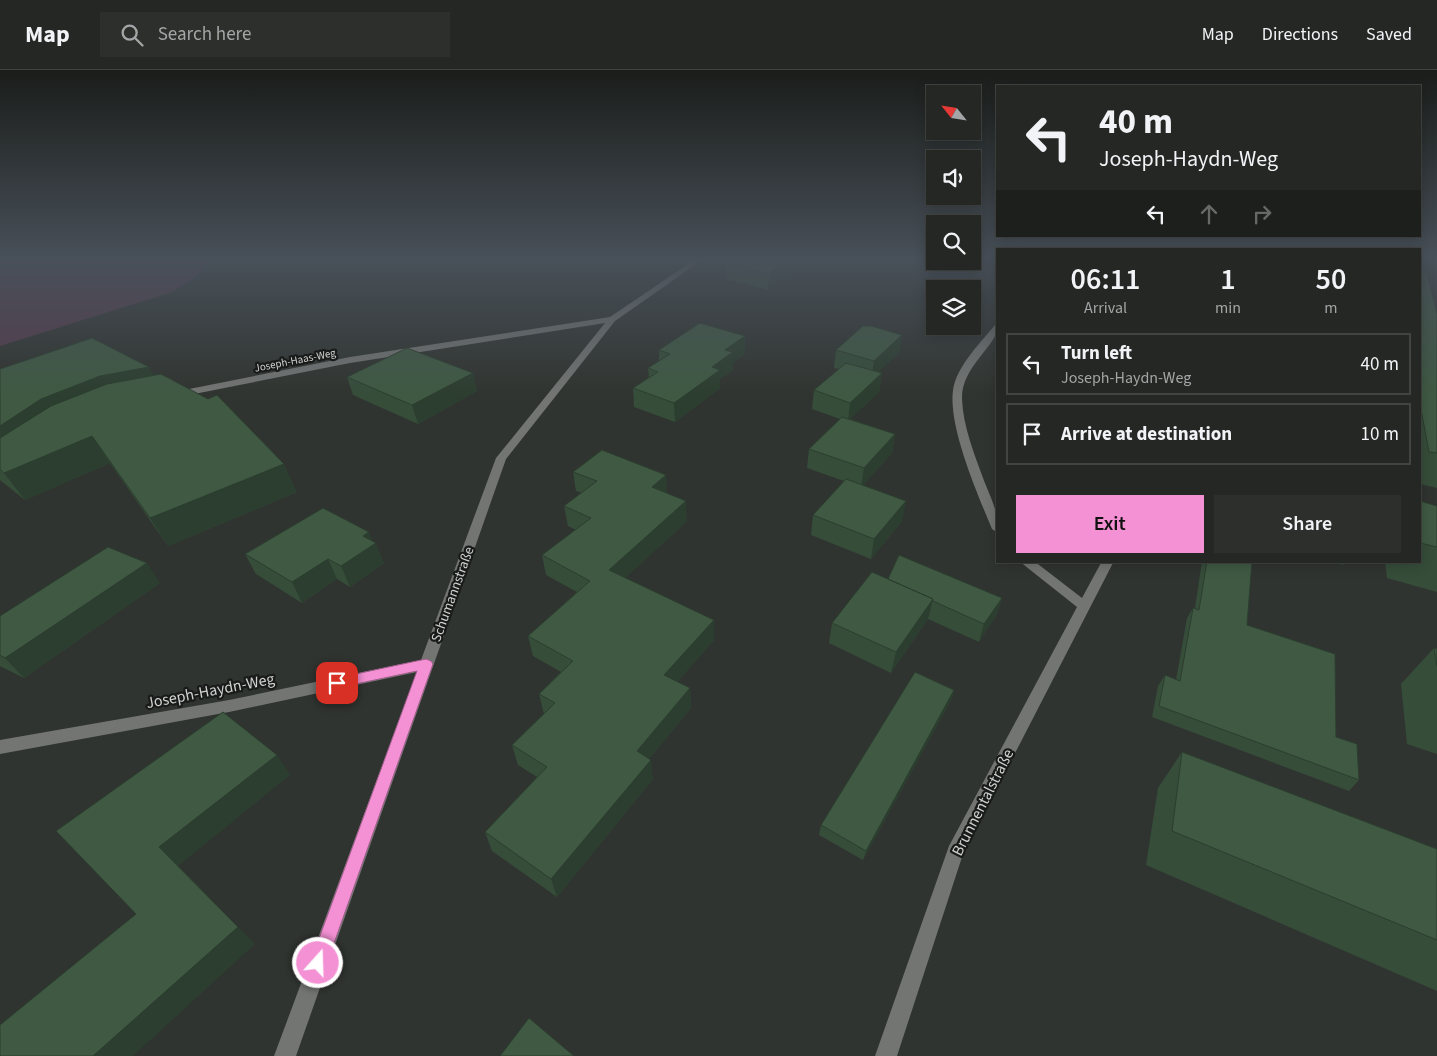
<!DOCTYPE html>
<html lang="en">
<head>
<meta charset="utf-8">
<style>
  :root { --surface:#242724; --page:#2c2f2c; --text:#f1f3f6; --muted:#a3a5a6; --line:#414441; --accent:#f491d4 }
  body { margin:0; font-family:"Source Sans 3",sans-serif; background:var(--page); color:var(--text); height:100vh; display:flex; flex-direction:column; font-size:19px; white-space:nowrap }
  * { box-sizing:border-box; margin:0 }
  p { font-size:16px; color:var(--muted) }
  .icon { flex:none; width:28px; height:28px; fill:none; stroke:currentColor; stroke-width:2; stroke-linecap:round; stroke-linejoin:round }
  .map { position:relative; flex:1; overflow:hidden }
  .drawer { position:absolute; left:996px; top:178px; width:425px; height:315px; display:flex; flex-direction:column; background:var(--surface); border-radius:0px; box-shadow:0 2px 12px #0003,0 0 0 1px var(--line) }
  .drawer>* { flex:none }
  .hud { position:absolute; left:996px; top:15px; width:425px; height:152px; border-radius:0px; box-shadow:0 2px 12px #0003,0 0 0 1px var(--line); background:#242724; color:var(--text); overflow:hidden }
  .needle { width:32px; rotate:300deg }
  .controls { position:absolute; left:926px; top:15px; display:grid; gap:10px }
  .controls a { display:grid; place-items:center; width:55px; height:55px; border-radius:0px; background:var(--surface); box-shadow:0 2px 12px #0003,0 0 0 1px var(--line); font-size:25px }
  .pin { position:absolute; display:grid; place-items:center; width:42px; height:42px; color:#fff; margin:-21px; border-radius:10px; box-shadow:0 2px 8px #0006 }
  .me { position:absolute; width:55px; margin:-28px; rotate:20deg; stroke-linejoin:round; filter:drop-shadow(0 0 4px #0008) }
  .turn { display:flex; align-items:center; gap:18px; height:105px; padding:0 20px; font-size:22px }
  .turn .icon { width:65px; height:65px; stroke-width:2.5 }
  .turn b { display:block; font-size:35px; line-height:42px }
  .lanes { display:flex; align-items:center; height:48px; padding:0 20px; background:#0003; justify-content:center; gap:25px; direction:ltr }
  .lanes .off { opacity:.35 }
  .eta { display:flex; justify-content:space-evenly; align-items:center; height:85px; text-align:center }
  .eta b { font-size:30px; font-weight:600; line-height:35px }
  .action { display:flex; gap:10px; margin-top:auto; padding:10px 20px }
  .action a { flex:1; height:58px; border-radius:0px; background:var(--accent); color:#111; font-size:20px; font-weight:600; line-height:58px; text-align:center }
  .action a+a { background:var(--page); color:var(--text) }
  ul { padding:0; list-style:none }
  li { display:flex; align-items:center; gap:15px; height:62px; margin:0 10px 8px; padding:0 10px; border:2px solid var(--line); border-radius:0px }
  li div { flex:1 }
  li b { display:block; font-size:19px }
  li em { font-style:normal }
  header { display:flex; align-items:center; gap:30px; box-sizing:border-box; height:70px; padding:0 25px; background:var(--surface); border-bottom:1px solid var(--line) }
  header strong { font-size:24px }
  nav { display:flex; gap:28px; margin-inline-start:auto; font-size:18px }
  .search { width:350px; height:45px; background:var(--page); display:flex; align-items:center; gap:12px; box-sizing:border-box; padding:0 18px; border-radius:0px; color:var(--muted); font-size:19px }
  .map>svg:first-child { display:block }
  .green { fill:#553a4c }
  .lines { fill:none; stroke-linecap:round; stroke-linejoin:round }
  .minor { fill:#737573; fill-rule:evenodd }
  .wall { fill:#364d3a }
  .shaded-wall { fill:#2c3e2f }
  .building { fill:#3f5943; stroke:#2c3e2f }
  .route { fill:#f491d4; stroke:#9f5e8a }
  .labels { text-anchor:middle; stroke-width:4.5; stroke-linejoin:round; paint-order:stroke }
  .far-street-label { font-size:11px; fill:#d0d2d0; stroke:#191b1a }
  .street-label { font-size:14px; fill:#d0d2d0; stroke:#191b1a }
  .near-street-label { font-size:16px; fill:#d0d2d0; stroke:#191b1a }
</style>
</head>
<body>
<header>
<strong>Map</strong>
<div class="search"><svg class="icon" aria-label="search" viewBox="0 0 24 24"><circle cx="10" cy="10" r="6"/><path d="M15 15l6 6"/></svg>Search here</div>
<nav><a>Map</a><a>Directions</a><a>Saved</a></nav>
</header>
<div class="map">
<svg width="1437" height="986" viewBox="0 0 1437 986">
  <rect width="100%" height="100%" fill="#303430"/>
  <path class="green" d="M 0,188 L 217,188 L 211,190 L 196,207 L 172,222 L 0,276 Z"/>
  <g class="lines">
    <path class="minor" d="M 697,188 L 705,188 L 615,251 L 506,389 L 296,986 L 274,986 L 417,602 L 229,642 L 0,684 L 0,670 L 229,630 L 421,590 L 496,388 L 605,253 L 350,293 L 179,327 L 174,324 L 179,321 L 350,287 L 610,247 Z
      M 995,255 L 998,255 C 998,276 961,296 962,329 C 963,356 974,383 983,408 C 991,429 998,439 998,463 L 992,459 C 978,425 945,351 954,315 C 960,293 981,272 995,255 Z
      M 1019,491 L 1034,491 L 1082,528 L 1102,491 L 1114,491 L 963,784 L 897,986 L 875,986 L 949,776 L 1077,537 Z"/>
  </g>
  <path class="wall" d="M 735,188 L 830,188 L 824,193 L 813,190 L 768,220 L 726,209 L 726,193 Z
    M 1420,188 L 1427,188 L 1424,193 L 1437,244 L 1437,418 L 1420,414 Z
    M 902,265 L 899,282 L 878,302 L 882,303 L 879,322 L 850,349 L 895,364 L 892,383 L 863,415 L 902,451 L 871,489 L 811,465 L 813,445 L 844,411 L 807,398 L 809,379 L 840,349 L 812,339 L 814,320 L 839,299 L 834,298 L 836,280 Z
    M 659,280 L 745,284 L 733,292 L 733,300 L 720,309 L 720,318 L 675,352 L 634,337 L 633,318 L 649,307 L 648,298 L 659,291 Z
    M 149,297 L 153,305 L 297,422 L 168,476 L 110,393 L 25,430 L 0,410 L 0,299 Z
    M 347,307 L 477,321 L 418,354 L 353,325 Z
    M 573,402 L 667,423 L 687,451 L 625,508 L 714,570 L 677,612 L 690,618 L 691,638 L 649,689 L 653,709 L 557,827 L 492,781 L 485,762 L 537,707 L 518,695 L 512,675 L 544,644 L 539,624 L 561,602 L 533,586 L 528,566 L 577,522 L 546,505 L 542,485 L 576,460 L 568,456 L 564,436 L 582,423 L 576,421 Z
    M 1420,431 L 1437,436 L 1437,522 L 1387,508 L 1385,491 L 1420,491 Z
    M 372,471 L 384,493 L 350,517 L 337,509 L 302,533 L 256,504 L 245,484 Z
    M 1202,491 L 1252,491 L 1247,555 L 1336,667 L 1359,710 L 1349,721 L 1152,647 L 1158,616 L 1165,605 L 1176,610 L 1187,548 L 1193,538 L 1195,538 Z
    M 1330,491 L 1345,491 L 1343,495 Z
    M 888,509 L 1002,528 L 996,546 L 979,572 L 928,549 L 891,603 L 829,573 L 832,553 Z
    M 160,513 L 24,608 L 0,596 L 0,546 Z
    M 1434,578 L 1437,579 L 1437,684 L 1407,674 L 1401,614 Z
    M 954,620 L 951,630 L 863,790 L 819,765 L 821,755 Z
    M 1182,682 L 1437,779 L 1437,921 L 1146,795 L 1158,718 Z"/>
  <path class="shaded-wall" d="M 793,188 L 813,188 L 813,190 L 768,220 L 769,204 Z
    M 824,188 L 830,188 L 824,193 Z
    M 902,265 L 899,282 L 871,309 L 874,291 Z
    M 745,266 L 745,284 L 733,292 L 733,300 L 720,309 L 720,318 L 675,352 L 674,333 L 712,297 L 725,280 Z
    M 149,297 L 163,323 L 0,397 L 0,356 L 41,329 L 100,306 Z
    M 473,303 L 477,321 L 418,354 L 412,335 Z
    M 882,303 L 879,322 L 848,351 L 850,333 Z
    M 895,364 L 892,383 L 861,418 L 864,398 Z
    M 92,366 L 110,393 L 25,430 L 4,403 Z
    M 284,394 L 297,422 L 168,476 L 150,448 Z
    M 666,405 L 667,425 L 652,417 Z
    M 686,431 L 687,451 L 612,520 L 609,500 Z
    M 906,431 L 902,451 L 871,489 L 874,469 Z
    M 369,462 L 374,475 L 376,473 L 384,493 L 350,517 L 341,496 L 363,466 Z
    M 328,489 L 337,509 L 302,533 L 292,512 Z
    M 147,493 L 160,513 L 24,608 L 5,588 Z
    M 1002,528 L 996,546 L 979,572 L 984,554 Z
    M 933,529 L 928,549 L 891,603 L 896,582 Z
    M 714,550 L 714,570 L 666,625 L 664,605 Z
    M 690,618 L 691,638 L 639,701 L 637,681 Z
    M 954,620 L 951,630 L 863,790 L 866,781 Z
    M 277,685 L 290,705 L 178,796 L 159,777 Z
    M 651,690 L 653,709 L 557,827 L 551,809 Z
    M 238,857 L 255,874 L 133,986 L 93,986 Z"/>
  <path class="building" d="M 735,188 L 793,188 L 769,204 L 726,193 Z
    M 1420,188 L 1423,188 L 1437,244 L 1437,383 L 1429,382 L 1420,334 Z
    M 700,253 L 745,266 L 725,280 L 733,282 L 712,297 L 720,300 L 674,333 L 633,318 L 658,302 L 648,298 L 670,284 L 659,280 Z
    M 863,256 L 871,256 L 902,265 L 874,291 L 836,280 Z
    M 92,268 L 149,297 L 100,306 L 41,329 L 0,356 L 0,299 Z
    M 407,278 L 473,303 L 412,335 L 347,307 Z
    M 846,293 L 882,303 L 850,333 L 814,320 Z
    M 161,304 L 208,329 L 217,325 L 284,394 L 150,448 L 92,366 L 4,403 L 0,399 L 0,368 L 51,336 L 107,314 Z
    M 842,347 L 895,364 L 864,398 L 809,379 Z
    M 602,380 L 666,405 L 652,417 L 686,431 L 609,500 L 714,550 L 664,605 L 690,618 L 637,681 L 651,690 L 551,809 L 485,762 L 547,697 L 512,675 L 555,633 L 539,624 L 573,591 L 528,566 L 590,511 L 542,485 L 591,448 L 564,436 L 597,411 L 573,402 Z
    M 846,409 L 906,431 L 874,469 L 813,445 Z
    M 1420,431 L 1437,436 L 1437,477 L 1420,473 Z
    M 323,438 L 369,462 L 363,466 L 376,473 L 341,496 L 328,489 L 292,512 L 245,484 Z
    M 108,477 L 147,493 L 5,588 L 0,585 L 0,546 Z
    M 899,485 L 1002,528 L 984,554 L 933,531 L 933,529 L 888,509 Z
    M 1207,491 L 1252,491 L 1247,555 L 1335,584 L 1336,667 L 1357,674 L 1359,710 L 1159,636 L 1165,605 L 1180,611 L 1193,538 L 1199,540 Z
    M 872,502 L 933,529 L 896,582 L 832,553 Z
    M 1434,578 L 1437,579 L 1437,596 Z
    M 915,602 L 954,620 L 866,781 L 821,755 Z
    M 223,642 L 277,685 L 159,777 L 238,857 L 93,986 L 0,986 L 0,955 L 136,844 L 56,761 Z
    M 1182,682 L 1437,779 L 1437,870 L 1172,761 Z
    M 529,948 L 574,986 L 500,986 Z"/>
  <linearGradient id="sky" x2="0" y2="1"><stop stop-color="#1a1d1a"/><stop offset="0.58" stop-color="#485059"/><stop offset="1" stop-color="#485059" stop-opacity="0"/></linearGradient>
  <rect width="1437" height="326" fill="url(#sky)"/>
  <path class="route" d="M 426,589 L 431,591 L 433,594 L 327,893 L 325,899 L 318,902 L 312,899 L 310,893 L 417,601 L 337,618 L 332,617 L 330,613 L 332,609 L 337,608 Z"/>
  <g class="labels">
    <g class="far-street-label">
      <text transform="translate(295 290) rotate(-11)" y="4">Joseph-Haas-Weg</text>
    </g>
    <g class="street-label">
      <text transform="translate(452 524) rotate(-70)" y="5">Schumannstraße</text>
    </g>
    <g class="near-street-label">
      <text transform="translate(210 620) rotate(-11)" y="6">Joseph-Haydn-Weg</text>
      <text transform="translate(982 732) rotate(-63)" y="6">Brunnentalstraße</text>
    </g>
  </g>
</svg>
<div class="controls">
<a><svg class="needle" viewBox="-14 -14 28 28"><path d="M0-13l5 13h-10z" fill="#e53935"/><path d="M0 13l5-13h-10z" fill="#a3a5a6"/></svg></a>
<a><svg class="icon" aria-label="sound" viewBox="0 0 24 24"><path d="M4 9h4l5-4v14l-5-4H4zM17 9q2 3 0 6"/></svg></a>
<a><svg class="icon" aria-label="search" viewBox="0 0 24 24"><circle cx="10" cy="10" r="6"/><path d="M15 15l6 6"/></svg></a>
<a><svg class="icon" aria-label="layers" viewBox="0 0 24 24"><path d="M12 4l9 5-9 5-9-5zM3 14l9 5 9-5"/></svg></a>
</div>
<div class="pin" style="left:337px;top:613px;background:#d93025"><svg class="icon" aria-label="arrive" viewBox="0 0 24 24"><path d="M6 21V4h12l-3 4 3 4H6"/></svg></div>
<svg class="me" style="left:318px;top:893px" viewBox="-20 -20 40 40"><circle r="17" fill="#f491d4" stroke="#fff" stroke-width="3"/><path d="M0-11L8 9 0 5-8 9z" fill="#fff"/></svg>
<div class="hud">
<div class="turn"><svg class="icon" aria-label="left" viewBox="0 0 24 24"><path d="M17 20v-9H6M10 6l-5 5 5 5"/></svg><div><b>40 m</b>Joseph-Haydn-Weg</div></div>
<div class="lanes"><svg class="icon" aria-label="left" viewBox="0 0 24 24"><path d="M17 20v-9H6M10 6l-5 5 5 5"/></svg><svg class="icon off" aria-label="ahead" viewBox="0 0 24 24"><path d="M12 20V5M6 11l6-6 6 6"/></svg><svg class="icon off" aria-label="right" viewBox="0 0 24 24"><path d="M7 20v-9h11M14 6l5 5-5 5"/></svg></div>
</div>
<section class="drawer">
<div class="eta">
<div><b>06:11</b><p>Arrival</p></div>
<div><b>1</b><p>min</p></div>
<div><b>50</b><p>m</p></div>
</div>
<ul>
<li><svg class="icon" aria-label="left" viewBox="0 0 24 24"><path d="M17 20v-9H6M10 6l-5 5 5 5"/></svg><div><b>Turn left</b><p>Joseph-Haydn-Weg</p></div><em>40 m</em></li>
<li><svg class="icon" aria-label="arrive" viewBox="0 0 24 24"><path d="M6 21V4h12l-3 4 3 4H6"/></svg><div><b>Arrive at destination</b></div><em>10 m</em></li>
</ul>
<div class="action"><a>Exit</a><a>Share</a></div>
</section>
</div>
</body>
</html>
